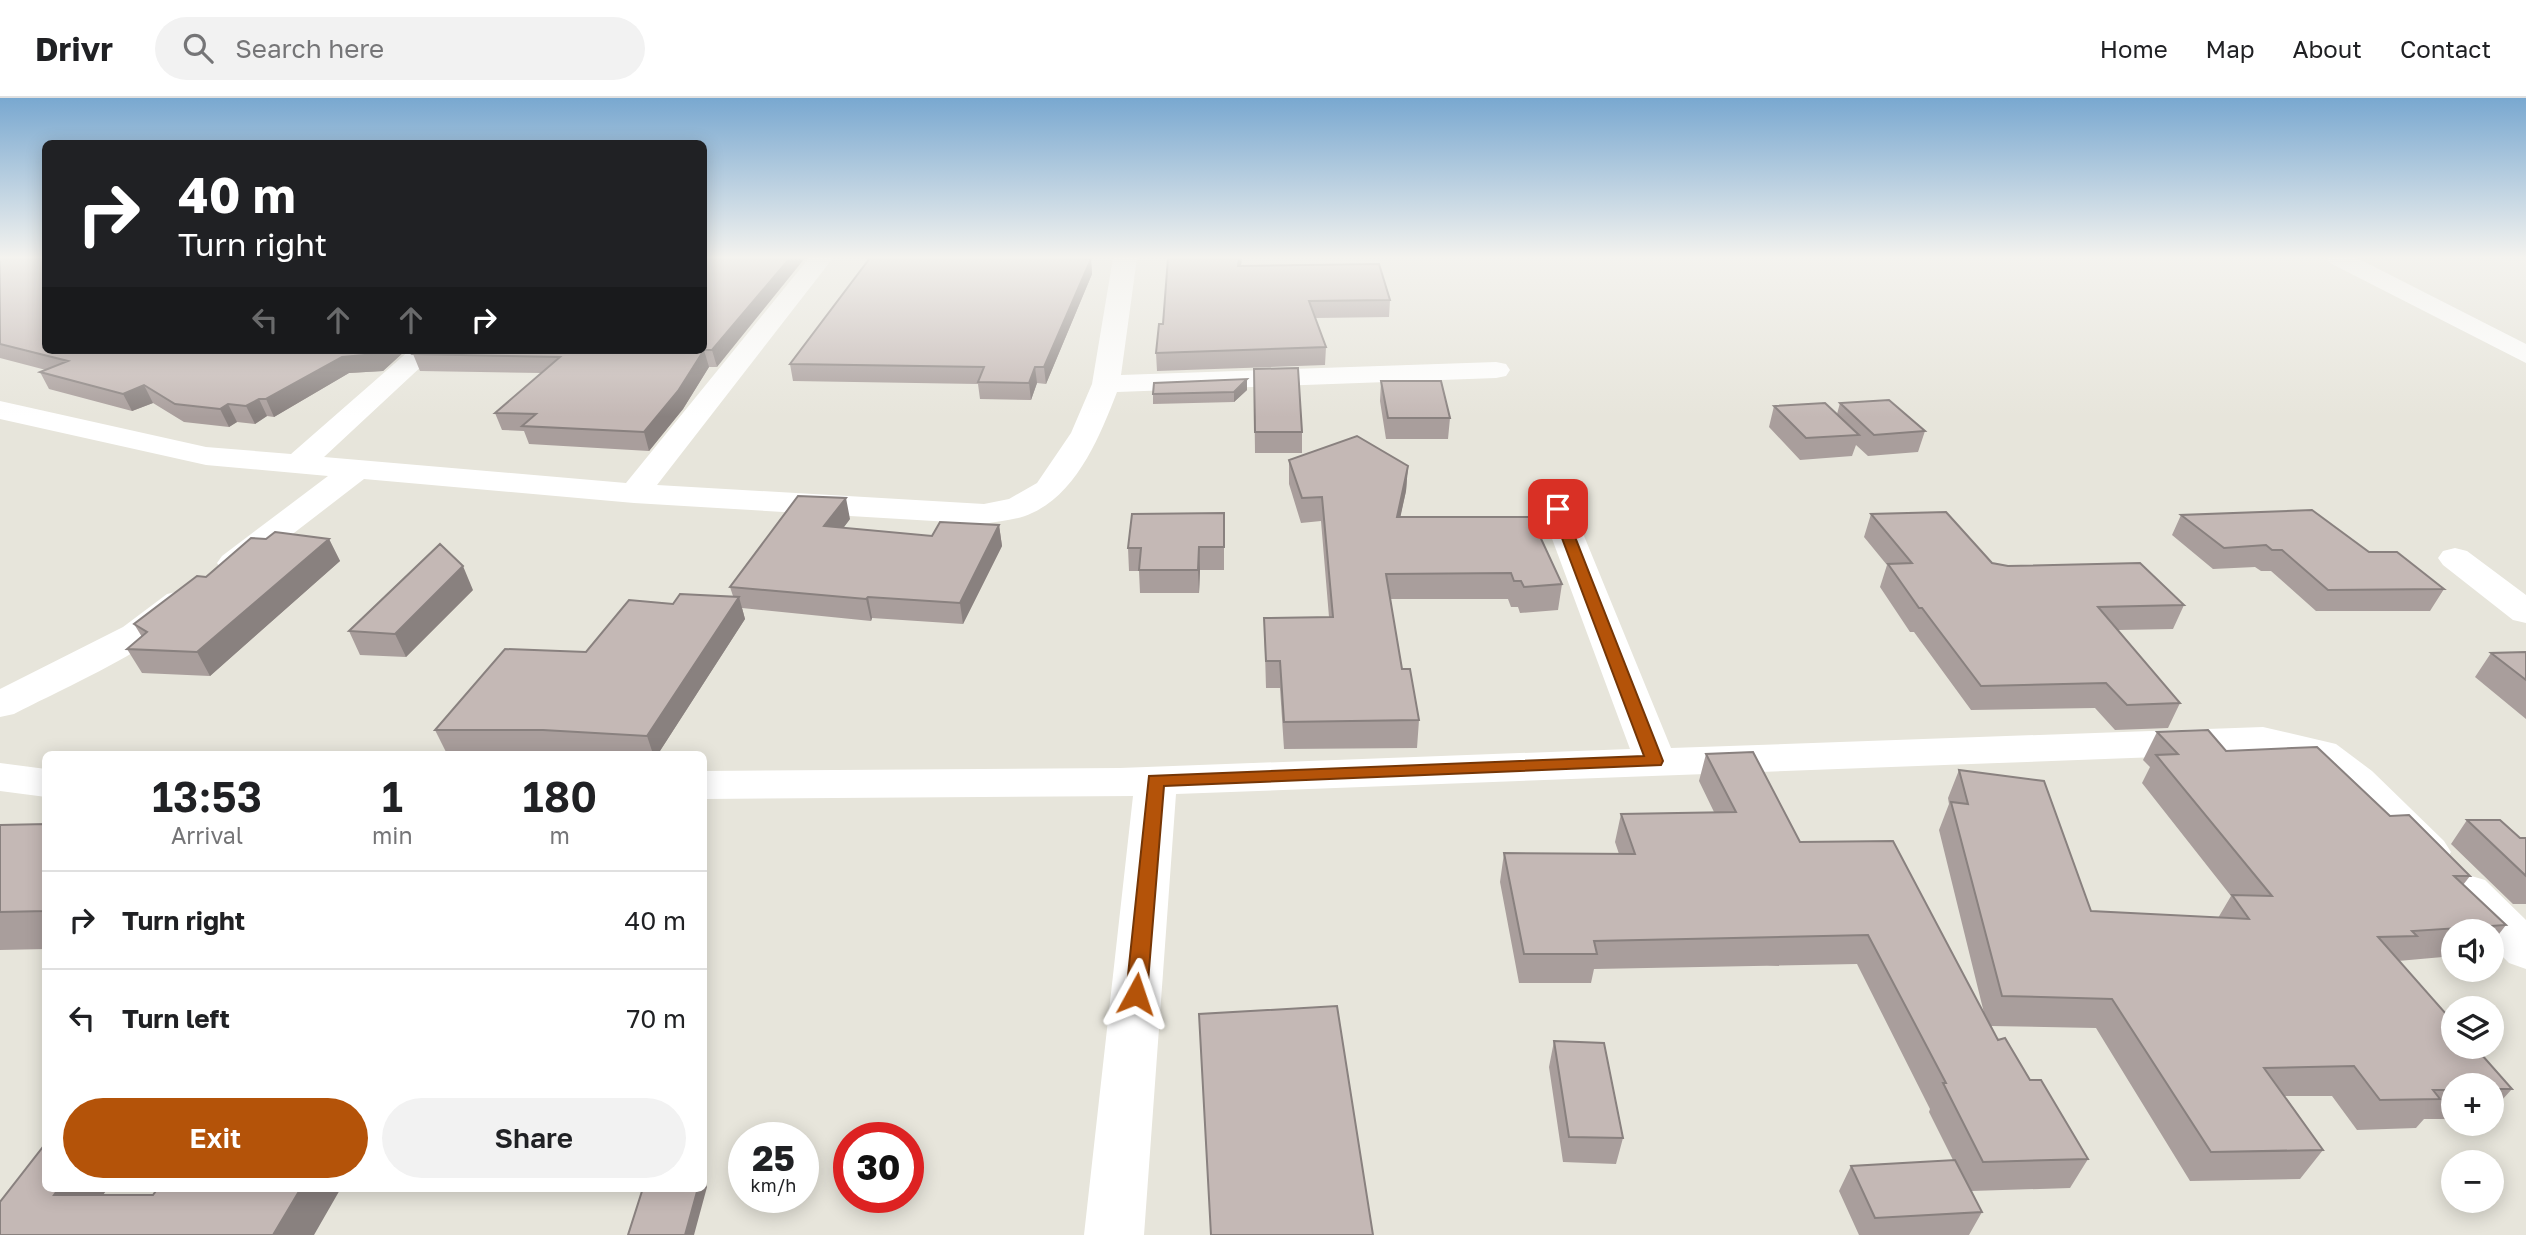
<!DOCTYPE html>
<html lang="en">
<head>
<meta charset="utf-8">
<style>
  :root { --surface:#fff; --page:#f2f2f2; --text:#202124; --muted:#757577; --line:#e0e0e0; --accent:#b45309 }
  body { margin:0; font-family:"Golos Text",sans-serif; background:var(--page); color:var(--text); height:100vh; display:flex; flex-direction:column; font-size:26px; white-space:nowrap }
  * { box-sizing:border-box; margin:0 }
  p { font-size:23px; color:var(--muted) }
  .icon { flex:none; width:38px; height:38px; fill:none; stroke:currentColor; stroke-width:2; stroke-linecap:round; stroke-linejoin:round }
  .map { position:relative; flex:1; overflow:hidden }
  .panel { position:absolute; left:42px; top:653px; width:665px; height:441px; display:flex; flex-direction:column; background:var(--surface); border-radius:10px; box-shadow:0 4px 18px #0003 }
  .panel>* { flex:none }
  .hud { position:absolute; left:42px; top:42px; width:665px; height:214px; border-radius:10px; box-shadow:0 4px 18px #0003; background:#202124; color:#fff; overflow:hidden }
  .buttons { position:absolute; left:2441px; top:821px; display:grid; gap:14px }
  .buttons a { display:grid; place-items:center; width:63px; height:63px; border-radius:50%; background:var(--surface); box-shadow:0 4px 18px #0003; font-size:35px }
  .speed { position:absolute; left:728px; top:1024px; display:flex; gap:14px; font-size:35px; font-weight:700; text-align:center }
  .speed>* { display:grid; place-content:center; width:91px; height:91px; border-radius:50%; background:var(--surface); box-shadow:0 4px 18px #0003; line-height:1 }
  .speed small { font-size:18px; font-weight:400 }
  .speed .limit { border:10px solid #d22; background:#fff; color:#111 }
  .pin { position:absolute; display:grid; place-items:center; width:60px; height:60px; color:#fff; margin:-30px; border-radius:14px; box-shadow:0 4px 10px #0006 }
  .me { position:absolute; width:77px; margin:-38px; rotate:5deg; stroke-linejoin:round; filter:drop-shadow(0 0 5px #0008) }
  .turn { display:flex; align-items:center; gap:24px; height:147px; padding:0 21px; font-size:32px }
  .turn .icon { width:91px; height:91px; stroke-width:2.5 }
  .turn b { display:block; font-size:49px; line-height:60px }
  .lanes { display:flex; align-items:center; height:66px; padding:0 21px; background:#0003; justify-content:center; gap:35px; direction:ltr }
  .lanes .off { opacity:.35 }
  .eta { display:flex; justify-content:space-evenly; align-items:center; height:119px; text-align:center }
  .eta b { font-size:42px; font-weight:600; line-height:49px }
  .primary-button { display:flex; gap:14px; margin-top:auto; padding:14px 21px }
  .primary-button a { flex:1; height:80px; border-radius:42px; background:var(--accent); color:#fff; font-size:28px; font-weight:600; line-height:80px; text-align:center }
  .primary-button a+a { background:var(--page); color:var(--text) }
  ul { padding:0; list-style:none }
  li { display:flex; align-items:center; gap:21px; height:98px; padding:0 21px; border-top:2px solid var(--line) }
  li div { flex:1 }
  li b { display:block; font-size:26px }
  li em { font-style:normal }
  header { display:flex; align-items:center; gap:42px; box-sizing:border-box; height:98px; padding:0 35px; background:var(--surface); border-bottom:2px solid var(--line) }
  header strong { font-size:33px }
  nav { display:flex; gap:38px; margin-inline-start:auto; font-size:24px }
  .search { width:490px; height:63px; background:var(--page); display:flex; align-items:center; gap:18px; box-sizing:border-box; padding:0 24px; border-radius:38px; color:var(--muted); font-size:26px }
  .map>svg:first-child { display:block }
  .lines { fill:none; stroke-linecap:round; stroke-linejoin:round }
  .minor { fill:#fff; fill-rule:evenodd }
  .wall { fill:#a99e9c }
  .shaded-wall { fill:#89817f }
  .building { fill:#c4b8b5; stroke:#89817f; stroke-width:2 }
  .route { fill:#b45309; stroke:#753606; stroke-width:2 }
</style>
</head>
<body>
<header>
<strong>Drivr</strong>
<div class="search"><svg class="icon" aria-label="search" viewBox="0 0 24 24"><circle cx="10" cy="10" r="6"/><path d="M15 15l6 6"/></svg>Search here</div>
<nav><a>Home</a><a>Map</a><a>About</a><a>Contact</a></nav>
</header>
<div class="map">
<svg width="2526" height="1137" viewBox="0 0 2526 1137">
  <rect width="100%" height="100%" fill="#e7e5db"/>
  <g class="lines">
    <path class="minor" d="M 809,160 L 833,160 L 657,387 L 984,406 L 1009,401 L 1037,385 L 1071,335 L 1092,286 L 1113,160 L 1137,160 L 1121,277 L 1496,264 L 1506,266 L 1510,272 L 1506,278 L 1496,280 L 1117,294 C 1100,338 1077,395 1032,415 C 1018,422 999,423 984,426 L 634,405 L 364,381 L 246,472 L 234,475 L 222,472 L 217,465 L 222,458 L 328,378 L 206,367 L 0,321 L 0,303 L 206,349 L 291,356 L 410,252 L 439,252 L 324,359 L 626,385 Z
      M 2327,160 L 2357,160 L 2526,246 L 2526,265 L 2330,165 Z
      M 1557,401 L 1569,404 L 1573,411 L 1671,650 L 2263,629 L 2336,646 L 2372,673 L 2444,743 L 2451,754 L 2444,765 L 2428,770 L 2412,765 L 2342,693 L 2307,666 L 2263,655 L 1176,696 L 1144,1137 L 1084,1137 L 1133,698 L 704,701 L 704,673 L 1120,670 L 1630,651 L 1541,411 L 1545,404 Z
      M 2455,450 L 2467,453 L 2526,497 L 2526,525 L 2513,522 L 2443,467 L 2438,460 L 2443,453 Z
      M 180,493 L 193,496 L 198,504 C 170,544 60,592 14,616 L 0,619 L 0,591 L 123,529 L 167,496 Z
      M 0,665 L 46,671 L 46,699 L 0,693 Z
      M 2468,777 L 2485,782 L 2526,822 L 2526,871 L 2509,865 L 2492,848 L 2492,833 L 2477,833 L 2451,806 L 2445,794 L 2451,782 Z"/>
  </g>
  <path class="wall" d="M 0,160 L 46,252 L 406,252 L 383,273 L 349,275 L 274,319 L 267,318 L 255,326 L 237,324 L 229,329 L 184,324 L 153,305 L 132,313 L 49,291 L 40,274 L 46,272 L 0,260 Z
    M 704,160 L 717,269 L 709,269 L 683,311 L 649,353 L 529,346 L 524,333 L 502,332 L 495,315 L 541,275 L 420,273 L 413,256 Z
    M 1168,160 L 1242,160 L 1241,168 L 1390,202 L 1389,219 L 1315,220 L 1326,249 L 1325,267 L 1157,273 L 1156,255 L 1163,226 Z
    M 1091,161 L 1092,176 L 1046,286 L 1037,285 L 1031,302 L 980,301 L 978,286 L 793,283 L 790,266 Z
    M 1254,271 L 1302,334 L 1302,355 L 1255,355 Z
    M 1381,283 L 1450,320 L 1448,341 L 1386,341 L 1380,303 Z
    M 1247,292 L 1234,304 L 1153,306 L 1153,296 Z
    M 1840,305 L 1925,333 L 1918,354 L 1868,358 L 1856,347 L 1852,358 L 1800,362 L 1769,329 L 1774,308 L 1837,316 Z
    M 1289,362 L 1408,368 L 1406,393 L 1400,419 L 1562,486 L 1558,512 L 1520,515 L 1518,509 L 1511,509 L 1508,501 L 1390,501 L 1402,571 L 1419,622 L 1417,650 L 1284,651 L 1280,590 L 1266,590 L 1264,520 L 1329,519 L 1321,423 L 1301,425 L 1289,386 Z
    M 1224,415 L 1224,472 L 1200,472 L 1199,495 L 1140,495 L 1139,473 L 1129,473 L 1128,450 Z
    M 1871,416 L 1992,465 L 2184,507 L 2173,531 L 2118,532 L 2180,605 L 2168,630 L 2115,632 L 2095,610 L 1971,612 L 1914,534 L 1910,534 L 1880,489 L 1887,467 L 1864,439 Z
    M 2181,417 L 2369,454 L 2444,491 L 2430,513 L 2316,513 L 2271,473 L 2261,473 L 2255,469 L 2213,471 L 2172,437 Z
    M 850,421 L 843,430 L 932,438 L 999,427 L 1002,448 L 963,526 L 872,520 L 871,523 L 742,510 L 745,521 L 658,656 L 447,656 L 435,632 L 586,554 L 673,506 L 733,498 L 730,489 Z
    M 266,441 L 329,441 L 340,463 L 210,578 L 142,575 L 127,551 L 142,539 L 134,526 Z
    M 473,492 L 406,559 L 360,557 L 349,533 Z
    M 2526,554 L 2526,621 L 2475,579 L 2491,555 Z
    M 2157,634 L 2226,653 L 2390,718 L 2470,778 L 2463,787 L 2506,827 L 2492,845 L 2492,833 L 2454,833 L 2454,858 L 2398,863 L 2512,991 L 2492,1013 L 2492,987 L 2454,987 L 2454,1021 L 2424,1021 L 2416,1030 L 2357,1032 L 2332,998 L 2285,998 L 2323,1052 L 2300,1081 L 2190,1083 L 2096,930 L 1991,928 L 1998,942 L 2088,1061 L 2070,1090 L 1971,1093 L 1982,1114 L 1969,1137 L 1859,1137 L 1839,1093 L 1851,1068 L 1953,1062 L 1929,1014 L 1930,1011 L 1857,866 L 1594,871 L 1591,885 L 1519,885 L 1500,784 L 1504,755 L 1619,756 L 1615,744 L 1621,716 L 1714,714 L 1699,683 L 1706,656 L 1984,915 L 1939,732 L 1949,706 L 1948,700 L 1959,672 L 2091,813 L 2218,820 L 2231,798 L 2142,685 L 2150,669 L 2143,662 Z
    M 2467,722 L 2520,740 L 2526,740 L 2526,806 L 2513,806 L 2451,746 Z
    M 46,726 L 46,851 L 0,852 L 0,727 Z
    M 1554,943 L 1623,1040 L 1616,1066 L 1563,1064 L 1549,969 Z"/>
  <path class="shaded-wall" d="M 790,160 L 805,160 L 717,269 L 712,252 Z
    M 1239,160 L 1242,160 L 1238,184 L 1238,168 Z
    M 1091,161 L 1092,176 L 1046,286 L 1044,269 Z
    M 380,252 L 406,252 L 383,273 L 349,275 L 274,319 L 266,301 L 342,259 Z
    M 704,252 L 709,269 L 683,311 L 649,353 L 644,334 Z
    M 1035,269 L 1037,285 L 1031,302 L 1029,285 Z
    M 1247,281 L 1247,292 L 1234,304 L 1234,294 Z
    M 144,287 L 153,305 L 132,313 L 123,296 Z
    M 259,301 L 267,318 L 255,326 L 246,308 Z
    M 228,306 L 237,324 L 229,329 L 220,311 Z
    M 1408,368 L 1406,393 L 1395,444 L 1397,419 Z
    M 846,400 L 850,421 L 829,449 L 824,428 Z
    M 999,427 L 1002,448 L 963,526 L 960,505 Z
    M 329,441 L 340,463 L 210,578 L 197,554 Z
    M 1199,449 L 1200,472 L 1199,495 L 1198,472 Z
    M 463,468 L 473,492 L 406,559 L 395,536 Z
    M 739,499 L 745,521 L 658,656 L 653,656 L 647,638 Z
    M 868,499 L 872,520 L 871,523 L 866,501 Z
    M 704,1080 L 707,1089 L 694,1137 L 685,1137 L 698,1090 L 704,1090 Z
    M 59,1090 L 108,1090 L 82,1127 L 54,1097 Z
    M 301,1090 L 341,1090 L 314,1137 L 273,1137 Z"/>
  <path class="building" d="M 0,160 L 46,160 L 46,252 L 380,252 L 376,256 L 342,259 L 266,301 L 259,301 L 246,308 L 228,306 L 220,311 L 175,306 L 144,287 L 123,296 L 40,274 L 68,263 L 0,246 Z
    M 704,160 L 790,160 L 712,252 L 704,252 L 678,293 L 644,334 L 522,328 L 536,316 L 495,315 L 560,259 L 413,256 L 418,252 L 704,252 Z
    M 870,160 L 1062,160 L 1091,161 L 1044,269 L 1035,269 L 1029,285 L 978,284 L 984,269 L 790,266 Z
    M 1168,160 L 1239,160 L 1238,168 L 1379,166 L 1390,202 L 1309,203 L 1326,249 L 1156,255 L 1159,226 L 1163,226 Z
    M 1298,270 L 1302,334 L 1255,334 L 1254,271 Z
    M 1247,281 L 1234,294 L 1153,296 L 1154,285 Z
    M 1381,283 L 1441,283 L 1450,320 L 1388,320 Z
    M 1889,302 L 1925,333 L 1874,337 L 1840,305 Z
    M 1825,305 L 1859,337 L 1806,340 L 1774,308 Z
    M 1357,338 L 1408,368 L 1397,419 L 1531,419 L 1562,486 L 1524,489 L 1521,483 L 1514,483 L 1511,475 L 1386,476 L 1402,571 L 1410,571 L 1419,622 L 1284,624 L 1280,563 L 1266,563 L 1264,520 L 1333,519 L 1322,399 L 1302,400 L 1289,362 Z
    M 798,398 L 846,400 L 824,428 L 932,438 L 940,424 L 999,427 L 960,505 L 868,499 L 866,501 L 730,489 Z
    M 2312,412 L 2369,454 L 2397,454 L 2444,491 L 2328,492 L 2282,452 L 2272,452 L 2266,447 L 2224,450 L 2181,417 Z
    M 1946,414 L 1992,465 L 2008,468 L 2140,465 L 2184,507 L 2098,509 L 2180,605 L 2127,607 L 2106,585 L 1981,588 L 1922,510 L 1919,510 L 1888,466 L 1912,465 L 1871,416 Z
    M 1224,415 L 1224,449 L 1199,449 L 1198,472 L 1139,472 L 1141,450 L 1128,450 L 1132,416 Z
    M 275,434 L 329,441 L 197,554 L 127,551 L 147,534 L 134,526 L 197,478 L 206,479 L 251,440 L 266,441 Z
    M 440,446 L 463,468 L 395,536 L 349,533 Z
    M 680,496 L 739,499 L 647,638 L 543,632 L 435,632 L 505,551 L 586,554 L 629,502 L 673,506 Z
    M 2526,554 L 2526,582 L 2491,555 Z
    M 2208,632 L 2226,653 L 2317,649 L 2390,718 L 2409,717 L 2470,778 L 2454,778 L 2506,827 L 2412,833 L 2417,838 L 2378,839 L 2454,925 L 2454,948 L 2474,948 L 2512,991 L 2492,991 L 2492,987 L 2454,987 L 2454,992 L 2433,992 L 2440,1001 L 2380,1002 L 2354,968 L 2264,970 L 2323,1052 L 2211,1054 L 2112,901 L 2002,898 L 1951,704 L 1968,706 L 1959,672 L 2044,683 L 2091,813 L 2249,821 L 2232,797 L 2272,798 L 2156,657 L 2178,656 L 2157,634 Z
    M 1753,654 L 1800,744 L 1893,743 L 1998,942 L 2005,940 L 2030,982 L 2041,982 L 2088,1061 L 1983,1064 L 1943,985 L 1946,985 L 1868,837 L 1594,843 L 1597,856 L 1524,856 L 1504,755 L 1635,756 L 1621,716 L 1736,714 L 1706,656 Z
    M 2467,722 L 2500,722 L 2520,740 L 2526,740 L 2526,778 Z
    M 46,726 L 46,813 L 0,814 L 0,727 Z
    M 1337,908 L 1373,1137 L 1211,1137 L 1199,916 Z
    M 1554,943 L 1604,945 L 1623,1040 L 1569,1039 Z
    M 46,1045 L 46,1090 L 59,1090 L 54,1097 L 153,1097 L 158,1090 L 301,1090 L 273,1137 L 0,1137 L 0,1104 Z
    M 1955,1062 L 1982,1114 L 1875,1120 L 1851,1068 Z
    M 643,1090 L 698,1090 L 685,1137 L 628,1137 Z"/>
  <linearGradient id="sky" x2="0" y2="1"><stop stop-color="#79a8d0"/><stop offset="0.5" stop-color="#f4f3ef"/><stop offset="1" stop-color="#f4f3ef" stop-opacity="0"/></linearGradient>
  <rect width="2526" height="319" fill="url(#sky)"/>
  <path class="route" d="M 1558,407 L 1564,411 L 1663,663 L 1661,667 L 1164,688 L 1147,896 L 1144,902 L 1129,902 L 1126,896 L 1149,678 L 1644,658 L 1551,411 Z"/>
</svg>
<div class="buttons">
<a><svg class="icon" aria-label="sound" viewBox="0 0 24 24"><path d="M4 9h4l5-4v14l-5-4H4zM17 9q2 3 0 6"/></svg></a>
<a><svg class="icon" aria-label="layers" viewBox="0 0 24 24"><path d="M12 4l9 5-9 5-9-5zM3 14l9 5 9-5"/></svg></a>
<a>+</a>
<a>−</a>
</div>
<div class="speed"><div>25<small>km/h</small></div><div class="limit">30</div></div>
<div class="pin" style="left:1558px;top:411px;background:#d93025"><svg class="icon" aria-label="arrive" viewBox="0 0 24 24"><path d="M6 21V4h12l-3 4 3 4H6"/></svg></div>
<svg class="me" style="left:1136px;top:896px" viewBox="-20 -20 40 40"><path d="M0-17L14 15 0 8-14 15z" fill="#b45309" stroke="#fff" stroke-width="4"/></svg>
<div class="hud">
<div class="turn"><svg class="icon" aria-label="right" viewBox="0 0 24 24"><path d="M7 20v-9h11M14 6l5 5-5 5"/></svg><div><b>40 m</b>Turn right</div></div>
<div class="lanes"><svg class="icon off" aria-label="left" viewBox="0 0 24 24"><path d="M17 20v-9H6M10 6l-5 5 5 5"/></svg><svg class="icon off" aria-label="ahead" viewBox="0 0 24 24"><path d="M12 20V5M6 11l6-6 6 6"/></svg><svg class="icon off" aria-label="ahead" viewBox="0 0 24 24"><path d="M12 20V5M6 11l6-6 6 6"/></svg><svg class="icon" aria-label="right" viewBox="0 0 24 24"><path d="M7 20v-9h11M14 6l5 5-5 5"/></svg></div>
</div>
<section class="panel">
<div class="eta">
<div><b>13:53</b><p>Arrival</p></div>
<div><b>1</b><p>min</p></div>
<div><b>180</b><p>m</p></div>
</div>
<ul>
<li><svg class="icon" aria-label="right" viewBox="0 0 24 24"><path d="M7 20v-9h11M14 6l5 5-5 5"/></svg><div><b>Turn right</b></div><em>40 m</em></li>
<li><svg class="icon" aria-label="left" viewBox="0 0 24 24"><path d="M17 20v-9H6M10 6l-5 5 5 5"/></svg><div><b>Turn left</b></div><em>70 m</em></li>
</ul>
<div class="primary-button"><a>Exit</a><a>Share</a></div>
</section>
</div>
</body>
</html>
